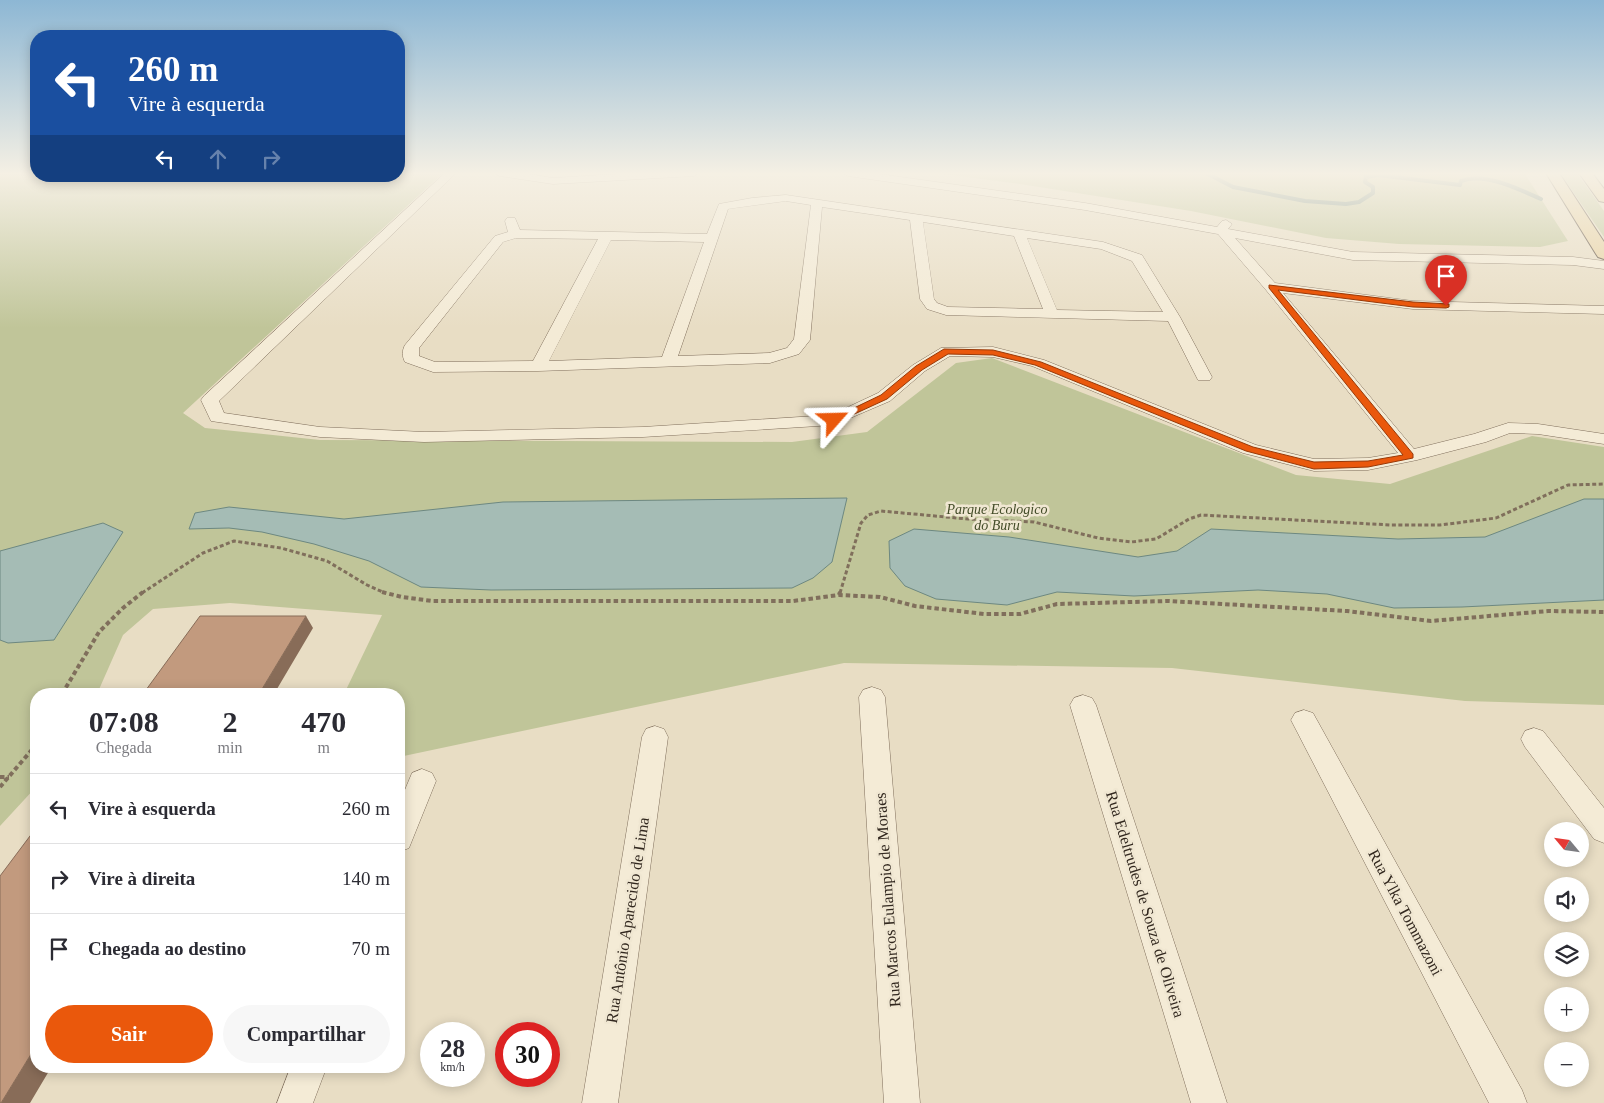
<!DOCTYPE html>
<html lang="pt">
<head>
<meta charset="utf-8">
<style>
  :root { --surface:#fff; --page:#f7f7f7; --text:#2b2b33; --muted:#7c7c81; --line:#e1e1e2; --accent:#ea580c }
  body { margin:0; font-family:"Times New Roman",serif; background:var(--page); color:var(--text); height:100vh; display:flex; flex-direction:column; font-size:19px; white-space:nowrap }
  * { box-sizing:border-box; margin:0 }
  p { font-size:16px; color:var(--muted) }
  .icon { flex:none; width:28px; height:28px; fill:none; stroke:currentColor; stroke-width:2; stroke-linecap:round; stroke-linejoin:round }
  .map { position:relative; flex:1; overflow:hidden }
  .details { position:absolute; left:30px; top:688px; width:375px; height:385px; display:flex; flex-direction:column; background:var(--surface); border-radius:20px; box-shadow:0 2px 12px #0003 }
  .details>* { flex:none }
  .top-card { position:absolute; left:30px; top:30px; width:375px; height:152px; border-radius:20px; box-shadow:0 2px 12px #0003; background:#1a4fa0; color:#fff; overflow:hidden }
  .needle { width:32px; rotate:299deg }
  .tools { position:absolute; left:1544px; top:822px; display:grid; gap:10px }
  .tools a { display:grid; place-items:center; width:45px; height:45px; border-radius:50%; background:var(--surface); box-shadow:0 2px 12px #0003; font-size:25px }
  .speed { position:absolute; left:420px; top:1022px; display:flex; gap:10px; font-size:25px; font-weight:700; text-align:center }
  .speed>* { display:grid; place-content:center; width:65px; height:65px; border-radius:50%; background:var(--surface); box-shadow:0 2px 12px #0003; line-height:1 }
  .speed small { font-size:12px; font-weight:400 }
  .speed .limit { border:8px solid #d22; background:#fff; color:#111 }
  .pin { position:absolute; display:grid; place-items:center; width:42px; height:42px; color:#fff; margin:-51px -21px; border-radius:50% 50% 50% 0; rotate:-45deg; box-shadow:0 0 5px #0007 }
  .pin .icon { rotate:45deg }
  .me { position:absolute; width:55px; margin:-28px; rotate:65deg; stroke-linejoin:round; filter:drop-shadow(0 0 4px #0008) }
  .turn { display:flex; align-items:center; gap:18px; height:105px; padding:0 15px; font-size:22px }
  .turn .icon { width:65px; height:65px; stroke-width:2.5 }
  .turn b { display:block; font-size:35px; line-height:42px }
  .lanes { display:flex; align-items:center; height:48px; padding:0 15px; background:#0003; justify-content:center; gap:25px; direction:ltr }
  .lanes .off { opacity:.35 }
  .eta { display:flex; justify-content:space-evenly; align-items:center; height:85px; text-align:center }
  .eta b { font-size:30px; font-weight:700; line-height:35px }
  .button { display:flex; gap:10px; margin-top:auto; padding:10px 15px }
  .button a { flex:1; height:58px; border-radius:30px; background:var(--accent); color:#fff; font-size:20px; font-weight:700; line-height:58px; text-align:center }
  .button a+a { background:var(--page); color:var(--text) }
  ul { padding:0; list-style:none }
  li { display:flex; align-items:center; gap:15px; height:70px; padding:0 15px; border-top:1px solid var(--line) }
  li div { flex:1 }
  li b { display:block; font-size:19px }
  li em { font-style:normal }
  .map>svg:first-child { display:block }
  .green { fill:#c0c599 }
  .water { fill:#a5bcb5; stroke:#6d8881 }
  .lines { fill:none; stroke-linecap:round; stroke-linejoin:round }
  .stream { stroke:#6d8881; stroke-width:4 }
  .minor-casing { stroke:#806f5c; stroke-width:1 }
  .major-casing { stroke:#4e3e30; stroke-width:2 }
  .path-far1 { stroke:#806f5c; stroke-width:3; stroke-dasharray:4 2.5; stroke-linecap:butt }
  .path { stroke:#806f5c; stroke-width:4; stroke-dasharray:4.5 3; stroke-linecap:butt }
  .minor { fill:#f4ebd6; fill-rule:evenodd }
  .major { fill:#e7d09f; fill-rule:evenodd }
  .shaded-wall { fill:#886c58 }
  .building { fill:#c29a7e; stroke:#886c58 }
  .route { fill:#ea580c; stroke:#983908 }
  .labels { text-anchor:middle; stroke-width:5; stroke-linejoin:round; paint-order:stroke }
  .park-label { font-size:14px; font-style:italic; fill:#434c28; stroke:#f0e7d2 }
  .near-street-label { font-size:16px; fill:#32281f; stroke:#f0e7d2 }
</style>
</head>
<body>
<div class="map">
<svg width="1604" height="1103" viewBox="0 0 1604 1103">
  <rect width="100%" height="100%" fill="#e8ddc4"/>
  <path class="green" d="M 0,173 L 36,173 L 36,176 L 399,176 L 399,173 L 443,173 L 183,413 L 205,428 L 320,440 L 792,442 L 867,432 L 956,363 L 992,358 L 1296,475 L 1390,484 L 1532,436 L 1604,447 L 1604,705 L 1465,701 L 1172,668 L 844,663 L 399,757 L 399,694 L 344,694 L 382,615 L 230,603 L 153,609 L 123,635 L 97,694 L 36,694 L 36,787 L 0,826 Z
    M 935,173 L 1522,173 L 1525,174 L 1568,241 L 1540,247 L 1399,244 L 1326,238 L 1191,211 L 1020,184 Z
    M 1560,173 L 1577,173 L 1604,211 L 1604,237 Z"/>
  <path class="water" d="M 847,498 L 832,562 L 813,578 L 792,588 L 491,590 L 421,587 L 369,561 L 314,544 L 262,532 L 229,528 L 189,529 L 195,513 L 229,507 L 344,519 L 503,502 Z
    M 1584,499 L 1604,499 L 1604,600 L 1462,607 L 1394,608 L 1327,594 L 1258,590 L 1134,596 L 1057,592 L 1007,605 L 936,599 L 905,586 L 890,568 L 889,541 L 914,529 L 1009,537 L 1138,557 L 1177,551 L 1211,529 L 1398,539 L 1485,537 Z
    M 103,523 L 123,532 L 54,640 L 8,643 L 0,640 L 0,551 Z"/>
  <g class="lines">
    <path class="stream" d="M 1206,173 L 1233,187 L 1305,201 L 1346,204 L 1359,202 L 1373,193 L 1373,187 L 1365,182 L 1366,177 L 1378,175 L 1460,185 L 1461,181 C 1486,172 1518,189 1541,199"/>
    <defs>
      <path id="minor" d="M 445,173 L 456,173 L 219,401 L 224,413 L 320,427 L 424,432 L 643,427 L 831,415 L 878,393 L 913,365 L 941,348 L 993,347 L 1044,360 L 1256,445 L 1314,459 L 1368,458 L 1398,453 L 1266,290 L 1218,234 L 1085,210 L 848,176 L 843,173 L 872,173 L 1085,203 L 1217,227 L 1222,221 L 1226,220 L 1232,224 L 1228,229 L 1353,252 L 1573,257 L 1604,261 L 1604,269 L 1573,265 L 1353,260 L 1235,238 L 1275,283 L 1413,301 L 1604,306 L 1604,314 L 1413,309 L 1283,293 L 1414,449 L 1474,434 L 1508,423 L 1538,424 L 1604,434 L 1604,444 L 1538,434 L 1510,433 L 1486,442 L 1417,460 L 1368,470 L 1314,471 L 1243,453 L 1032,366 L 993,357 L 950,356 L 925,371 L 890,401 L 834,425 L 643,437 L 424,442 L 320,437 L 211,421 L 201,400 L 204,396 Z
        M 495,173 L 523,173 L 553,178 L 634,173 L 699,173 L 694,176 L 553,184 L 500,176 Z
        M 786,195 L 1103,242 L 1142,255 L 1180,317 L 1212,377 L 1210,380 L 1198,380 L 1168,321 L 946,315 L 927,309 L 920,299 L 910,220 L 822,207 L 810,340 L 799,354 L 770,363 L 538,371 L 433,372 L 405,362 C 402,357 402,350 405,345 L 495,236 L 508,232 L 505,221 L 507,218 L 515,218 L 520,230 L 707,234 L 719,204 L 752,198 ZM 786,201 L 811,205 L 794,339 L 787,348 L 769,353 L 678,356 L 728,209 ZM 923,222 L 1014,236 L 1043,309 L 948,307 L 937,303 L 934,299 ZM 516,238 L 598,239 L 533,361 L 435,362 L 419,356 L 419,348 L 503,242 ZM 1027,238 L 1101,249 L 1132,261 L 1163,312 L 1057,310 ZM 611,240 L 704,242 L 662,357 L 549,361 Z
        M 872,687 L 881,690 L 885,697 L 920,1103 L 884,1103 L 859,697 L 863,690 Z
        M 1083,695 L 1092,698 L 1096,705 L 1227,1103 L 1191,1103 L 1070,705 L 1074,698 Z
        M 1304,710 L 1313,713 L 1522,1090 L 1527,1103 L 1489,1103 L 1291,720 L 1295,713 Z
        M 655,726 L 664,729 L 668,737 L 618,1103 L 582,1103 L 642,737 L 646,729 Z
        M 1534,728 L 1543,731 L 1604,808 L 1604,843 L 1594,839 L 1525,747 L 1521,739 L 1525,731 Z
        M 422,769 L 432,773 L 436,781 L 409,848 L 399,852 L 399,804 L 412,773 Z
        M 291,1066 L 327,1066 L 313,1103 L 277,1103 Z"/>
      <path id="major" d="M 1546,173 L 1559,173 L 1604,242 L 1604,259 L 1598,257 L 1596,254 Z
        M 1579,173 L 1592,173 L 1604,189 L 1604,202 L 1599,201 Z"/>
    </defs>
    <use href="#minor" class="minor-casing"/>
    <use href="#major" class="major-casing"/>
    <path class="path-far1" d="M 142,593 L 203,553 L 234,541 L 281,548 L 327,561 L 367,585 L 385,593
      M 840,593 L 861,523 L 868,515 L 881,511 L 968,519 L 1034,522 L 1098,538 L 1131,542 L 1156,539 L 1189,519 L 1201,515 L 1391,525 L 1440,525 L 1496,518 L 1568,485 L 1604,484"/>
    <path class="path" d="M 382,592 L 402,597 L 432,601 L 793,601 L 839,595 L 880,597 L 915,606 L 984,614 L 1020,614 L 1057,604 L 1168,601 L 1347,611 L 1431,621 L 1548,611 L 1604,612
      M 839,595 L 840,592
      M 62,694 L 99,632 L 123,608 L 143,592
      M 0,777 L 9,777
      M 0,787 L 36,745"/>
    <use href="#minor" class="minor"/>
    <use href="#major" class="major"/>
  </g>
  <path class="shaded-wall" d="M 306,616 L 313,628 L 274,694 L 259,694 Z
    M 36,1046 L 36,1066 L 52,1066 L 30,1103 L 1,1103 Z"/>
  <path class="building" d="M 200,616 L 306,616 L 259,694 L 143,694 Z
    M 36,828 L 36,1046 L 1,1103 L 0,1103 L 0,876 Z"/>
  <linearGradient id="sky" x2="0" y2="1"><stop stop-color="#8db7d4"/><stop offset="0.53" stop-color="#f5f0e4"/><stop offset="1" stop-color="#f5f0e4" stop-opacity="0"/></linearGradient>
  <rect width="1604" height="328" fill="url(#sky)"/>
  <path class="route" d="M 1269,285 L 1413,302 L 1449,304 L 1449,307 L 1446,308 L 1413,307 L 1278,290 L 1413,454 L 1413,458 L 1368,467 L 1314,469 L 1246,451 L 1035,365 L 993,355 L 948,354 L 922,370 L 887,399 L 837,422 L 834,423 L 829,420 L 881,395 L 916,366 L 944,349 L 993,350 L 1041,362 L 1253,447 L 1314,462 L 1368,461 L 1403,455 L 1269,288 Z"/>
  <g class="labels">
    <g class="park-label">
      <text x="997" y="514">Parque Ecologico<tspan x="997" dy="16">do Buru</tspan></text>
    </g>
    <g class="near-street-label">
      <text transform="translate(887 900) rotate(-94)" y="6">Rua Marcos Eulampio de Moraes</text>
      <text transform="translate(1146 904) rotate(73)" y="6">Rua Edeltrudes de Souza de Oliveira</text>
      <text transform="translate(1406 912) rotate(62)" y="6">Rua Ylka Tommazoni</text>
      <text transform="translate(627 920) rotate(-81)" y="6">Rua Antônio Aparecido de Lima</text>
    </g>
  </g>
</svg>
<div class="tools">
<a><svg class="needle" viewBox="-14 -14 28 28"><path d="M0-13l5 13h-10z" fill="#e53935"/><path d="M0 13l5-13h-10z" fill="#7c7c81"/></svg></a>
<a><svg class="icon" aria-label="sound" viewBox="0 0 24 24"><path d="M4 9h4l5-4v14l-5-4H4zM17 9q2 3 0 6"/></svg></a>
<a><svg class="icon" aria-label="layers" viewBox="0 0 24 24"><path d="M12 4l9 5-9 5-9-5zM3 14l9 5 9-5"/></svg></a>
<a>+</a>
<a>−</a>
</div>
<div class="speed"><div>28<small>km/h</small></div><div class="limit">30</div></div>
<div class="pin" style="left:1446px;top:306px;background:#d93025"><svg class="icon" aria-label="arrive" viewBox="0 0 24 24"><path d="M6 21V4h12l-3 4 3 4H6"/></svg></div>
<svg class="me" style="left:834px;top:420px" viewBox="-20 -20 40 40"><path d="M0-17L14 15 0 8-14 15z" fill="#ea580c" stroke="#fff" stroke-width="4"/></svg>
<div class="top-card">
<div class="turn"><svg class="icon" aria-label="left" viewBox="0 0 24 24"><path d="M17 20v-9H6M10 6l-5 5 5 5"/></svg><div><b>260 m</b>Vire à esquerda</div></div>
<div class="lanes"><svg class="icon" aria-label="left" viewBox="0 0 24 24"><path d="M17 20v-9H6M10 6l-5 5 5 5"/></svg><svg class="icon off" aria-label="ahead" viewBox="0 0 24 24"><path d="M12 20V5M6 11l6-6 6 6"/></svg><svg class="icon off" aria-label="right" viewBox="0 0 24 24"><path d="M7 20v-9h11M14 6l5 5-5 5"/></svg></div>
</div>
<section class="details">
<div class="eta">
<div><b>07:08</b><p>Chegada</p></div>
<div><b>2</b><p>min</p></div>
<div><b>470</b><p>m</p></div>
</div>
<ul>
<li><svg class="icon" aria-label="left" viewBox="0 0 24 24"><path d="M17 20v-9H6M10 6l-5 5 5 5"/></svg><div><b>Vire à esquerda</b></div><em>260 m</em></li>
<li><svg class="icon" aria-label="right" viewBox="0 0 24 24"><path d="M7 20v-9h11M14 6l5 5-5 5"/></svg><div><b>Vire à direita</b></div><em>140 m</em></li>
<li><svg class="icon" aria-label="arrive" viewBox="0 0 24 24"><path d="M6 21V4h12l-3 4 3 4H6"/></svg><div><b>Chegada ao destino</b></div><em>70 m</em></li>
</ul>
<div class="button"><a>Sair</a><a>Compartilhar</a></div>
</section>
</div>
</body>
</html>
